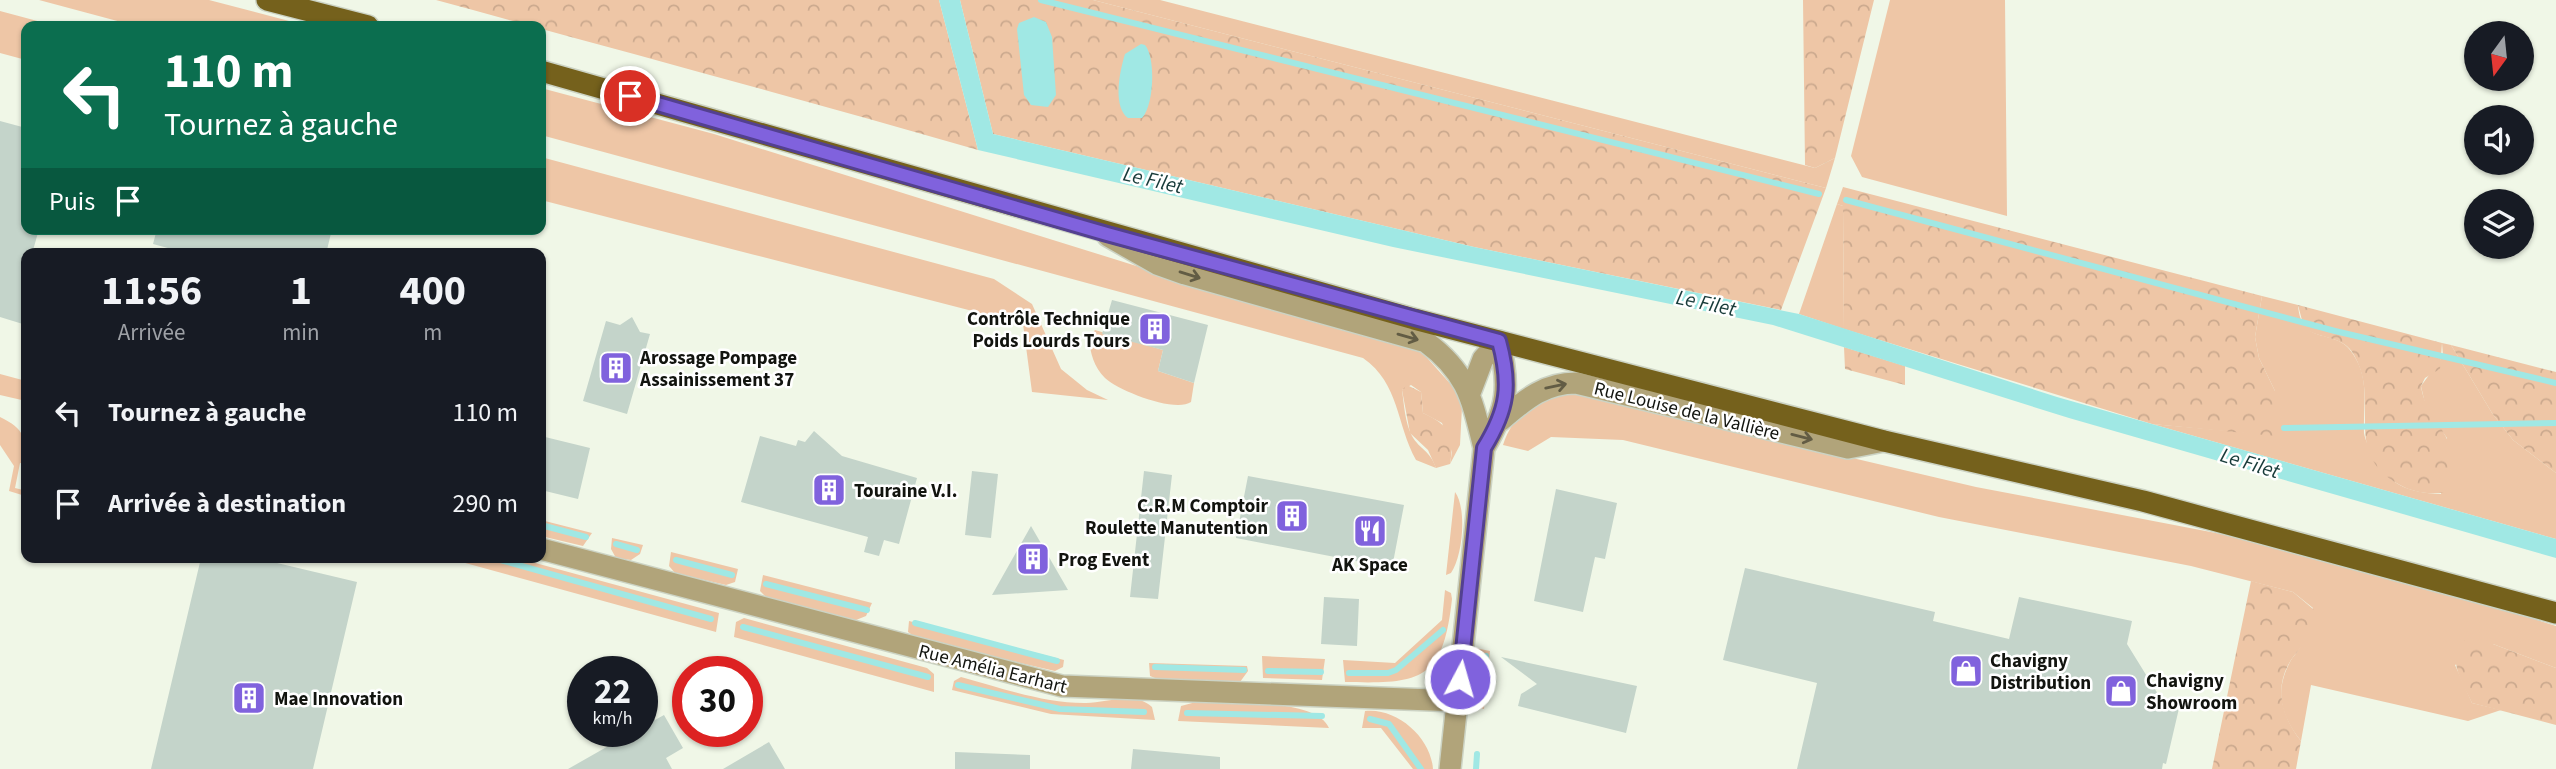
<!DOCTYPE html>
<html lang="fr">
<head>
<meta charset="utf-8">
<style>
  :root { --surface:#171b24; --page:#242831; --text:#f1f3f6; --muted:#9ea1a6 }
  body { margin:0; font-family:"Source Sans 3",sans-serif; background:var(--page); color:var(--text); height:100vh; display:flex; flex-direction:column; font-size:26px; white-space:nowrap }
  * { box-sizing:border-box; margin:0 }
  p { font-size:23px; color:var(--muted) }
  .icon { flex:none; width:38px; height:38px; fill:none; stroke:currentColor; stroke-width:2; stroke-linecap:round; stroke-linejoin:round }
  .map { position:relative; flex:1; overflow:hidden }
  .details { position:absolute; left:21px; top:248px; width:525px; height:315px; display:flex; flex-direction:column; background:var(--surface); border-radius:14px; box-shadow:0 2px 5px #0004 }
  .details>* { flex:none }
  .guide { position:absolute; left:21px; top:21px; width:525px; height:214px; border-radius:14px; box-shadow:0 2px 5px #0004; background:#0b6e4f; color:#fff; overflow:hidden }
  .needle { width:46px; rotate:195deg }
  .controls { position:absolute; left:2464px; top:21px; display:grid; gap:14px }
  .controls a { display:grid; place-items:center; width:70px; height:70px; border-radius:50%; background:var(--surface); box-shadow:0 2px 5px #0004; font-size:35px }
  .speed { position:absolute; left:567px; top:656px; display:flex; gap:14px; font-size:35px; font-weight:700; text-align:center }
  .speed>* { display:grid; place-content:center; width:91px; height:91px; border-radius:50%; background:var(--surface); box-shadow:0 2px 5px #0004; line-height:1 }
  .speed small { font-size:18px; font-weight:400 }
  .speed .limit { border:10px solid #d22; background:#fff; color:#111 }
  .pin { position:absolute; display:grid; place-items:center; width:60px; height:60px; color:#fff; margin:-30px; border:4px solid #fff; border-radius:50%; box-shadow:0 2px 7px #0007 }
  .me { position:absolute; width:77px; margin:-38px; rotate:6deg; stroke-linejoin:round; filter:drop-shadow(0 0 5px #0008) }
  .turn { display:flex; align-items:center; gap:24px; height:147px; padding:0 28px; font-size:32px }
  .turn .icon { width:91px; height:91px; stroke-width:2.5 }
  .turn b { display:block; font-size:49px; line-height:60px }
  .then { display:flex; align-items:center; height:66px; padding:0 28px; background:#0003; gap:14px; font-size:26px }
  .eta { display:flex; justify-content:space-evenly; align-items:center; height:119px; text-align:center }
  .eta b { font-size:42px; font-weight:700; line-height:49px }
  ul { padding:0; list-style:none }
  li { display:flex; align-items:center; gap:21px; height:91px; padding:0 28px }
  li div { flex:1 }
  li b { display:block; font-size:26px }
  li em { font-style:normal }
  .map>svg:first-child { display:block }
  .green { fill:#eec6a6 }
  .forest { fill:url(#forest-crowns) }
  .water { fill:#a0e8e4 }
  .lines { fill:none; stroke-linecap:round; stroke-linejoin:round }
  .stream { stroke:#a0e8e4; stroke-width:6 }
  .building { fill:#c4d4ca }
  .minor-casing { stroke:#ccd3c4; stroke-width:24 }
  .primary-casing { stroke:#ccd3c4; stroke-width:24 }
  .minor { stroke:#b1a47a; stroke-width:21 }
  .primary { stroke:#75611c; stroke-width:21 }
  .oneway { stroke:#625c44 }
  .route-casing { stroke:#534090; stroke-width:18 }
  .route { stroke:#8062dd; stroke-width:12 }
  .labels { text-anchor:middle; stroke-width:5; stroke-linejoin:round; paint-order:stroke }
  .poi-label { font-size:19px; font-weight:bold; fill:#12140f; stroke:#fff; text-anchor:start }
  .street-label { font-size:19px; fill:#12140f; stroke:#fff }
  .water-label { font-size:21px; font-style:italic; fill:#183b3a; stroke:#fff }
</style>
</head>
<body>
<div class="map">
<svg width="2556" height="769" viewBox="0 0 2556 769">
  <defs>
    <pattern id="forest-crowns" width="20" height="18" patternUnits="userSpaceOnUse" patternTransform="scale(1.75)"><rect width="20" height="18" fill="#eec6a6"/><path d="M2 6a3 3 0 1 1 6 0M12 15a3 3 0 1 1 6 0" fill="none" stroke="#cba98e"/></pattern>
  </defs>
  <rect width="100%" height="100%" fill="#f0f7e7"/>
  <path class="green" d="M 39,0 L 209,0 L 308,26 L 136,26 Z
    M 1093,0 L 1160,0 L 1815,168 L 1835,158 L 1826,188 Z
    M 1890,0 L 2005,0 L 2007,216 L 1862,177 L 1851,156 Z
    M 0,11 L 56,26 L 26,26 L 26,60 L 0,53 Z
    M 541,88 L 714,134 L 1162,274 L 1420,350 L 1455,389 L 1462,407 L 1460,445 L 1450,464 L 1452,452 L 1442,423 L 1423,413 L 1421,392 L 1411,385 L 1402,390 C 1404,404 1405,423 1412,436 C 1420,450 1430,450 1436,468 L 1416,460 C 1396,424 1400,384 1363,358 L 541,135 Z
    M 541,157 L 994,279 L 1032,304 L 1061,369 L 1087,390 L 1108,400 L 1032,392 L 1023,324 L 541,200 Z
    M 1837,204 L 1843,206 L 1844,329 L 1799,314 Z
    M 2262,296 L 2298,305 C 2301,348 2336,326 2353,354 C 2370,379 2363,405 2364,433 C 2365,440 2369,447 2372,453 C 2386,484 2408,493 2441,494 L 2447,438 L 2426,408 L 2421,386 L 2443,356 L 2442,343 L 2451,345 L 2492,413 L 2513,440 L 2556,473 L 2556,539 L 2152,424 L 2275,435 L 2275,391 L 2259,358 L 2255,337 Z
    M 1095,330 L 1163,350 L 1158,371 L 1194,383 L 1191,402 C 1175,413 1119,391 1105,378 C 1094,367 1090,353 1089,338 Z
    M 0,374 L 26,381 L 26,401 L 0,395 Z
    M 1568,391 L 1976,487 L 2268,543 L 2452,593 L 2556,626 L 2556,668 L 2493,644 L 2455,665 L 2472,703 L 2501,710 L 2468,721 L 2311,685 L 2301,741 C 2282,717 2274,694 2289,664 C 2292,657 2298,652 2301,646 C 2306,634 2309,621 2313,608 L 2293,592 L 2191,566 L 1939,517 L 1623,440 L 1551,437 L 1528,451 L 1503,445 C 1514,411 1537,401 1568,391 Z
    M 0,417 C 25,429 26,438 26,464 L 20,463 L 15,488 L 23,490 L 22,495 L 9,491 L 14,466 L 0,445 Z
    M 1455,492 C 1467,508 1463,556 1451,573 L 1446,575 Z
    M 541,520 L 592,533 L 583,546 L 541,536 Z
    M 612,538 L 643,545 L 640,554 L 631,560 L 616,558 L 611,549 Z
    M 671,552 L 738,569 L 735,582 L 726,585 L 675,573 L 669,566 Z
    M 447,558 L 517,558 L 719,613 L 716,632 Z
    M 763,575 L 872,603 L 866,616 L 856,620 L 766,597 L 760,591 Z
    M 1445,590 L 1451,593 L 1452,599 C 1443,681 1421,684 1345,682 L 1343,660 L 1395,663 L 1442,620 Z
    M 744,618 L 927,668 L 934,674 L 934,692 L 734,637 L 736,622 Z
    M 909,621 L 1064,660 L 1063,667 L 1055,671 L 918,639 L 908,632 Z
    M 1475,648 L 1490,651 L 1484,709 L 1469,705 Z
    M 1262,656 L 1325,659 L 1322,680 L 1263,678 Z
    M 1149,663 L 1247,666 L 1248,671 L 1240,682 L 1155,678 L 1150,676 Z
    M 961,677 C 1001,688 1043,703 1084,703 C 1104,704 1134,690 1152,707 L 1155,720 L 1051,714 L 952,690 L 954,681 Z
    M 1196,702 C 1227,704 1316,697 1329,728 L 1178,721 L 1181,706 Z
    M 1365,711 C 1396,707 1431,737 1433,769 L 1413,769 L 1381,728 L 1362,728 Z"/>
  <path class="forest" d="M 436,0 L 939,0 L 978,150 C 797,98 615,49 436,0 Z
    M 960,0 L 1093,0 L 1826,188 L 1781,310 L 1474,247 L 993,134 Z
    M 1803,0 L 1874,0 L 1835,158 L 1815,168 L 1805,165 Z
    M 1843,187 L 2262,296 L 2255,337 L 2259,358 L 2275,391 L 2275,436 L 2152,424 L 1844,329 L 1843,206 L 1837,204 Z
    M 2298,305 L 2442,343 L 2440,369 L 2425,378 L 2421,386 C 2424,408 2437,419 2446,437 C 2454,453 2451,472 2451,489 L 2448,492 C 2432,495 2414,493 2400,485 C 2340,452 2382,404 2354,355 C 2343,335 2321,340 2304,328 Z
    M 2451,345 L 2556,372 L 2556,473 L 2513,440 L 2492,413 Z
    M 1844,347 L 1905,366 L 1905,385 L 1845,369 Z
    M 1407,385 L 1421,392 L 1423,413 C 1449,425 1455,435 1450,464 L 1436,468 L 1428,450 L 1410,433 L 1402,390 Z
    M 2251,581 L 2293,592 L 2319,614 C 2320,632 2309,638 2298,651 C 2272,680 2279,713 2301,741 L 2296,769 L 2212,769 Z
    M 2466,640 L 2493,644 L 2556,668 L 2556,725 L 2472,703 C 2463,684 2451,666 2457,645 Z"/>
  <path class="water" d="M 939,0 L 960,0 L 993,134 L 1474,247 L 1799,314 L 2057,397 L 2556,539 L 2556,558 L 2069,418 L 1773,325 L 1393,247 L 978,150 Z
    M 1034,17 L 1046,22 L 1052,37 L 1056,95 L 1048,107 L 1031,105 L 1024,95 L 1017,29 L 1019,23 Z
    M 1141,44 L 1145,45 C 1156,58 1154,105 1142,118 L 1128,118 C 1112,106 1120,70 1125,54 Z"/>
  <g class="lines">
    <path class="stream" d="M 1041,0 L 1819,194
      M 1846,200 L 2335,331 L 2556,383
      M 2284,428 L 2556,423
      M 541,525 L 586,537
      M 616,544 L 637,550
      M 493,558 L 711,619
      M 676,560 L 732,575
      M 766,584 L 867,610
      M 915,623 L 1057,661
      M 743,627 L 928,677
      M 1155,667 L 1244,670
      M 1268,671 L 1321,672
      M 1349,673 L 1388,673 L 1396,670 L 1443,630
      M 958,685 L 1060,709 L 1144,712
      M 1483,701 L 1486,656
      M 1187,713 L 1322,716
      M 1370,719 L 1389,724 L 1421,769
      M 1476,769 L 1477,754"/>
  </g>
  <path class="building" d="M 0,121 L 26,128 L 26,229 L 39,229 L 32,254 L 26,254 L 26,325 L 0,317 Z
    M 157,229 L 332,229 L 326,254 L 190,254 L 153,244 Z
    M 1112,300 L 1208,325 L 1194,383 L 1158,371 L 1163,350 L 1102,334 Z
    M 632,317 L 640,332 L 650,334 L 627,414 L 583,401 L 606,321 L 620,325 Z
    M 814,431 L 842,456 L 917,478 L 899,544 L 884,540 L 879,556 L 864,552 L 868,537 L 741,502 L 760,436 L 796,446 L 798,440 L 805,442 Z
    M 541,436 L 590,448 L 578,499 L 541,490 Z
    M 972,471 L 998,474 L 991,538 L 965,535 Z
    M 1144,471 L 1172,475 L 1158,599 L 1130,597 Z
    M 1248,476 L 1404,505 L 1392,568 L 1236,538 Z
    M 1556,489 L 1617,503 L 1605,559 L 1595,557 L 1583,612 L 1534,601 Z
    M 1031,526 L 1068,590 L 992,595 Z
    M 201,558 L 256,558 L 357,582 L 313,769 L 151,769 Z
    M 1745,568 L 1935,612 L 1933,621 L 2009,639 L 2019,597 L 2132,621 L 2127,644 L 2161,699 L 2180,704 L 2166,764 L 2163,763 L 2162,769 L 1797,769 L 1817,683 L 1723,660 Z
    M 1324,597 L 1359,599 L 1357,646 L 1321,644 Z
    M 1501,657 L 1637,686 L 1626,733 L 1518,706 L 1521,694 L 1537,684 Z
    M 642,698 L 655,720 L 664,715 L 683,748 L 666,758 L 672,769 L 568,769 L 633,732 L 642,732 Z
    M 769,742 L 785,769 L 723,769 Z
    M 1133,749 L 1220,757 L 1220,769 L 1131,769 Z
    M 955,752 L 1030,755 L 1030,769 L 955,769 Z"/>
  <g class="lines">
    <defs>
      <path id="minor" d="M 1108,236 L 1157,264 L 1185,274 L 1426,342 C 1468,373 1472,400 1484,448
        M 1470,393 L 1483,359 L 1499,341
        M 1500,421 C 1524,401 1543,383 1576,383 L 1848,448 L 1884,441
        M 541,549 L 1062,686 L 1458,701
        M 1450,769 L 1484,448 C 1508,408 1510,385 1499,341"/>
      <path id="primary" d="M 267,0 L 368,26
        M 541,71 L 1414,319 L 1884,441 L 2143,501 L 2556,613"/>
    </defs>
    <use href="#minor" class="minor-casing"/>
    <use href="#primary" class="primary-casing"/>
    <use href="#minor" class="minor"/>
    <use href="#primary" class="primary"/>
  </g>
  <defs><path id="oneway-shaft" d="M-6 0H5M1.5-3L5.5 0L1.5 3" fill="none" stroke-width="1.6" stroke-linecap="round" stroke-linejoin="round" transform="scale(1.75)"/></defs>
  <g class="oneway">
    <use href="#oneway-shaft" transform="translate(1190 275) rotate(17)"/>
    <use href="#oneway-shaft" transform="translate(1408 337) rotate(16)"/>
    <use href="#oneway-shaft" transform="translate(1556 386) rotate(-12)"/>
    <use href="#oneway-shaft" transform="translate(1802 437) rotate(14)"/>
  </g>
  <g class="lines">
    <defs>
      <path id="route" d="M 630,96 L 1107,234 L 1499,341 C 1511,385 1508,409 1484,448 L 1460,679"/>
    </defs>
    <use href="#route" class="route-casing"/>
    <use href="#route" class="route"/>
  </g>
  <defs>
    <symbol id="building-square" viewBox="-11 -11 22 22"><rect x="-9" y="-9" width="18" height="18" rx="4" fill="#8062dd" stroke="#fff"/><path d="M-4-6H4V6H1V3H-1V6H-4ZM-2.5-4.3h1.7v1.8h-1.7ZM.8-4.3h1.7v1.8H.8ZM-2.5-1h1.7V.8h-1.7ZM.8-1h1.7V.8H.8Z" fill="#fff"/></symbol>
    <symbol id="restaurant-square" viewBox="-11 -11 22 22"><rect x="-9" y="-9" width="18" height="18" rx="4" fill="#8062dd" stroke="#fff"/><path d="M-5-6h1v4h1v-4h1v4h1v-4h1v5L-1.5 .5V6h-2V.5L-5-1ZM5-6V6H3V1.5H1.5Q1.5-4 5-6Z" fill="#fff"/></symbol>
    <symbol id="shop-square" viewBox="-11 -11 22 22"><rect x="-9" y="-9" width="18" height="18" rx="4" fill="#8062dd" stroke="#fff"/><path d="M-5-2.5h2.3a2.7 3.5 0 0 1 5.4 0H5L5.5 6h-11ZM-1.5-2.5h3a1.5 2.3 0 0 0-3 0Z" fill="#fff"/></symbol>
  </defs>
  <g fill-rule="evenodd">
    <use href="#building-square" x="1136" y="310" width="38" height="38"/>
    <use href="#building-square" x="597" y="349" width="38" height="38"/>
    <use href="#building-square" x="810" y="471" width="38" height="38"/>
    <use href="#building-square" x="1273" y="497" width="38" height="38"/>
    <use href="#restaurant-square" x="1351" y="512" width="38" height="38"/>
    <use href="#building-square" x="1014" y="540" width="38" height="38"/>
    <use href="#shop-square" x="1947" y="652" width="38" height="38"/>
    <use href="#shop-square" x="2102" y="672" width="38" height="38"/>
    <use href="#building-square" x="230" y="679" width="38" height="38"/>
  </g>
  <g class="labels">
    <g class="poi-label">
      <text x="1130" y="325" text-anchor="end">Contrôle Technique<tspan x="1130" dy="22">Poids Lourds Tours</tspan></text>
      <text x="640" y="364">Arossage Pompage<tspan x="640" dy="22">Assainissement 37</tspan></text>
      <text x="854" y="497">Touraine V.I.</text>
      <text x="1268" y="512" text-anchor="end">C.R.M Comptoir<tspan x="1268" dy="22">Roulette Manutention</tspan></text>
      <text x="1058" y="566">Prog Event</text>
      <text x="1370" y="571" text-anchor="middle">AK Space</text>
      <text x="1990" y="667">Chavigny<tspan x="1990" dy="22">Distribution</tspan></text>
      <text x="2146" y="687">Chavigny<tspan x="2146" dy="22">Showroom</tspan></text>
      <text x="274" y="705">Mae Innovation</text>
    </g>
    <g class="street-label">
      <text transform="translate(1687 410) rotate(14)" y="7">Rue Louise de la Vallière</text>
      <text transform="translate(993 668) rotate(14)" y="7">Rue Amélia Earhart</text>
    </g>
    <g class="water-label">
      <text transform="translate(1153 180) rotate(13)" y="7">Le Filet</text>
      <text transform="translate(1706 303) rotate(12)" y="7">Le Filet</text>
      <text transform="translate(2250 463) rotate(17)" y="7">Le Filet</text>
    </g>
  </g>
</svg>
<div class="controls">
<a><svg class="needle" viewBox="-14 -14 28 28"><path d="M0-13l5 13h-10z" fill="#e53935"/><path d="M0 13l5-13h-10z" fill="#9ea1a6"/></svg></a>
<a><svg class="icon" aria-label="sound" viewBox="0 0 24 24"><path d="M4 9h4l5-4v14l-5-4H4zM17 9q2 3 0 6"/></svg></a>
<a><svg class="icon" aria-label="layers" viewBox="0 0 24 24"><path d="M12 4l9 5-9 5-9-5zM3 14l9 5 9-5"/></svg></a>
</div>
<div class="speed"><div>22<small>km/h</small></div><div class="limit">30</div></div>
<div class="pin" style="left:630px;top:96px;background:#d93025"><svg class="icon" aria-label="arrive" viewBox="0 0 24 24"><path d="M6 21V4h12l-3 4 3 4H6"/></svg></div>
<svg class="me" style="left:1460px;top:679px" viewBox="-20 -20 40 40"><circle r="17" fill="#8062dd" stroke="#fff" stroke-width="3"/><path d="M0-11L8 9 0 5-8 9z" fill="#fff"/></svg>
<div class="guide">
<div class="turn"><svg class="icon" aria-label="left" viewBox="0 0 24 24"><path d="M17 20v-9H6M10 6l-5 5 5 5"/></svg><div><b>110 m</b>Tournez à gauche</div></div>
<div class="then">Puis<svg class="icon" aria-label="arrive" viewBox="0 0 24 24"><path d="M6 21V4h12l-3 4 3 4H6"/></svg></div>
</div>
<section class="details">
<div class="eta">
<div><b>11:56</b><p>Arrivée</p></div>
<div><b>1</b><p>min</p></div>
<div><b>400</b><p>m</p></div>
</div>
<ul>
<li><svg class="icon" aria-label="left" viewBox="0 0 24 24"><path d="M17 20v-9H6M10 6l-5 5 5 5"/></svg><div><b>Tournez à gauche</b></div><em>110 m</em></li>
<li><svg class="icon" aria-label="arrive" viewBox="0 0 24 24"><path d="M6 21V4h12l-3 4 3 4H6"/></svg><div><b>Arrivée à destination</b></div><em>290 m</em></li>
</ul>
</section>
</div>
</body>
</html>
